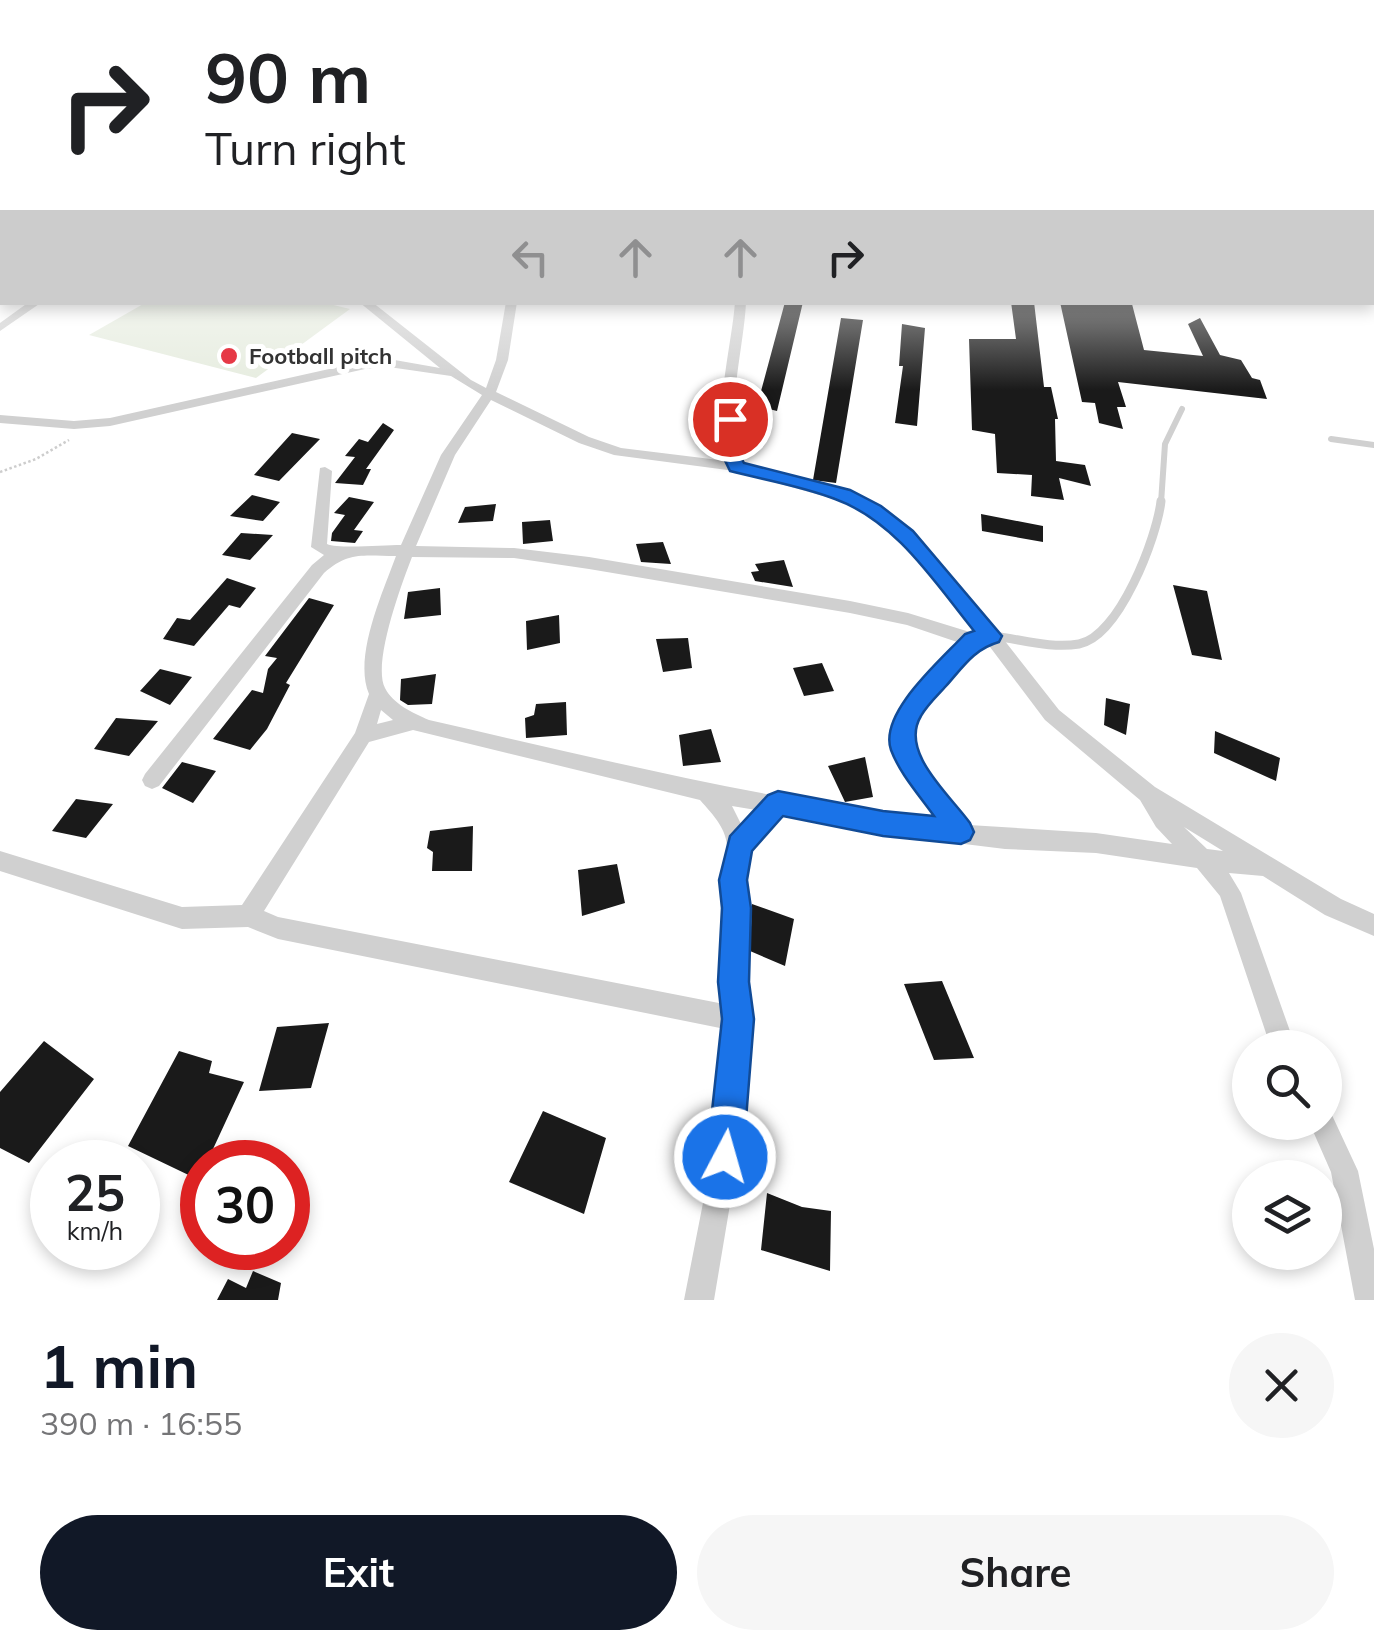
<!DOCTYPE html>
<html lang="en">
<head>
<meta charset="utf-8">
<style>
  :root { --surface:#fff; --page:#f6f6f6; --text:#202124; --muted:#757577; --accent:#111827 }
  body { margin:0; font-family:Mulish,sans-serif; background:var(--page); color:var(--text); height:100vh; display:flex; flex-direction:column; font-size:38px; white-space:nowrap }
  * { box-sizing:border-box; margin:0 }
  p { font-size:32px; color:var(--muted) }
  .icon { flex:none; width:55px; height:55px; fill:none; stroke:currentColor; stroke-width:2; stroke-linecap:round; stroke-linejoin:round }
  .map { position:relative; height:1300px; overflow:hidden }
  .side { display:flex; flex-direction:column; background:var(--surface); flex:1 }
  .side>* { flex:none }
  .top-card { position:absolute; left:0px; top:0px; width:1375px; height:305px; box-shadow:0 5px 15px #0003; background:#fff; color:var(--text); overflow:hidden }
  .controls { position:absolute; left:1232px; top:1030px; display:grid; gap:20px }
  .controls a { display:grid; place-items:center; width:110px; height:110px; border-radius:50%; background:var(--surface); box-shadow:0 5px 15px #0003; font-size:50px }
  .speed { position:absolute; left:30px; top:1140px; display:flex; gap:20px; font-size:50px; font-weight:700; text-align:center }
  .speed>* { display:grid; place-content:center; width:130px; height:130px; border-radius:50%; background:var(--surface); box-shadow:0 5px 15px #0003; line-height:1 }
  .speed small { font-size:25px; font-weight:400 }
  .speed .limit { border:15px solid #d22; background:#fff; color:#111 }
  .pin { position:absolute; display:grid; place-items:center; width:85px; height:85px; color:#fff; margin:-42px; border:5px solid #fff; border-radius:50%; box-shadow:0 2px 10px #0007 }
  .me { position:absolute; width:110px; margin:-55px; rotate:6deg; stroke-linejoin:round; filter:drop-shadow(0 0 8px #0008) }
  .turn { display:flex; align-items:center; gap:35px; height:210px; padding:0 40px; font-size:45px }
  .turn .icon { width:130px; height:130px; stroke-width:2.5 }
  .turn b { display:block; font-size:70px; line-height:85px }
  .lanes { display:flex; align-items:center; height:95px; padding:0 40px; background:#0003; justify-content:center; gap:50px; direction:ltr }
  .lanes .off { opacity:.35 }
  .round { display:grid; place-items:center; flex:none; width:105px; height:105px; border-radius:52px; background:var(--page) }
  .summary { display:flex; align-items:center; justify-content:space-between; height:170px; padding:0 40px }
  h1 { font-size:60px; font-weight:700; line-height:75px; color:var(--accent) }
  .button { display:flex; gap:20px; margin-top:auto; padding:20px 40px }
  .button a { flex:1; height:115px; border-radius:60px; background:var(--accent); color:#fff; font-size:40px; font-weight:700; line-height:115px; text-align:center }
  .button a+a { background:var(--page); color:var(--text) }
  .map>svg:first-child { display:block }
  .green { fill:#e6ecdf }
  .building { fill:#1a1a1a }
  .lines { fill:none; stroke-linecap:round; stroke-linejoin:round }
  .path { stroke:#cdcdcd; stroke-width:2.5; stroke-dasharray:2.5 2.5; stroke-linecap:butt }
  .service-far1 { stroke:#d0d0d0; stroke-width:6 }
  .service { stroke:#d0d0d0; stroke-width:9 }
  .minor { fill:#d0d0d0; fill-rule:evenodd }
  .route { fill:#1a73e8; stroke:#114b97; stroke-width:2.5 }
  .poi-dot { fill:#e63946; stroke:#fff; stroke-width:4 }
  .labels { text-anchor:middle; stroke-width:10; stroke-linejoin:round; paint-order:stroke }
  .far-poi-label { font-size:22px; font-weight:bold; fill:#333; stroke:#fff; text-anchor:start }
</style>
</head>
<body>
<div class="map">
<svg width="1374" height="1300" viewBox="0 0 1374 1300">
  <rect width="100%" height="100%" fill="#fff"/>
  <path class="green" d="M 321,302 L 350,309 L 256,378 L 89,335 L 145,303 Z"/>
  <path class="building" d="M 785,302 L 803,302 L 777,411 L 757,406 Z
    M 1011,302 L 1034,302 L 1044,387 L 1051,387 L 1058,419 L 1055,419 L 1056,461 L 1085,465 L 1091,486 L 1059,478 L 1064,500 L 1031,496 L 1032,475 L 997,473 L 995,434 L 972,430 L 969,339 L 1016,339 Z
    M 1060,302 L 1132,304 L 1144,350 L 1203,356 L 1188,324 L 1200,318 L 1220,355 L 1241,360 L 1252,378 L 1260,380 L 1267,399 L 1118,382 L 1126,407 L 1117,407 L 1123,429 L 1099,423 L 1095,403 L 1082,402 Z
    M 841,318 L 863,320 L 836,483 L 813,480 Z
    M 902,324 L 925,328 L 917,426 L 895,423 L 903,366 L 899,366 Z
    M 383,423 L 394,430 L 366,469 L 371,469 L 363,485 L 335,483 L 355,457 L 345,456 L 359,439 L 368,442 Z
    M 292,433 L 320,439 L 279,481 L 254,475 Z
    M 252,495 L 280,502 L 263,521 L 230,516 Z
    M 349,497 L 374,502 L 354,530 L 363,531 L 355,543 L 331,541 L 332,533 L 345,515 L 334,513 Z
    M 496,504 L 493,521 L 458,523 L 465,507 Z
    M 981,514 L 1043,526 L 1043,542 L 982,531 Z
    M 550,520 L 553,541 L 523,544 L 522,522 Z
    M 241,533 L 273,535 L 250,560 L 222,555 Z
    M 663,542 L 671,564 L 641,562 L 636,544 Z
    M 784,560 L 793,587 L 755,581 L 751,572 L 759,571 L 755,564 Z
    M 227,578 L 256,588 L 240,608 L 229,605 L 194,646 L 163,639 L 177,618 L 190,620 Z
    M 1173,585 L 1207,591 L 1222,660 L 1192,655 Z
    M 440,588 L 441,615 L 404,619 L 408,592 Z
    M 309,598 L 334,605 L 286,683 L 290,685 L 267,729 L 250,750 L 213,739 L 252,690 L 263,693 L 268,669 L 277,658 L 265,656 Z
    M 559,615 L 560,643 L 527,650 L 526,621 Z
    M 688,638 L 692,668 L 663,672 L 656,639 Z
    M 822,663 L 834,691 L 804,696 L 793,668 Z
    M 160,669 L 192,677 L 170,705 L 140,691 Z
    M 436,674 L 432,704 L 408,705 L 400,700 L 401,679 Z
    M 1106,698 L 1130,704 L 1126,735 L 1104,725 Z
    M 566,702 L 567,735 L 526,738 L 525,718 L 534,715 L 536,704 Z
    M 116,718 L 158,721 L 129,756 L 94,749 Z
    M 711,729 L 721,762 L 683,766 L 679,735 Z
    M 1215,731 L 1280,758 L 1276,781 L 1214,753 Z
    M 865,757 L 873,797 L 845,802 L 828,766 Z
    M 182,762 L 216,771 L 193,803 L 162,788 Z
    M 76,799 L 113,804 L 86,838 L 52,831 Z
    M 473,826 L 472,871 L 432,871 L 433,852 L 427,848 L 430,831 Z
    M 617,864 L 625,903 L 582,916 L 578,870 Z
    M 752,904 L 794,919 L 785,966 L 750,951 Z
    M 942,981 L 974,1058 L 934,1060 L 904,984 Z
    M 329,1023 L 311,1088 L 259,1091 L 277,1027 Z
    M 44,1041 L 94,1079 L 29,1163 L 0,1148 L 0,1092 Z
    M 179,1051 L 212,1061 L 209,1073 L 244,1082 L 207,1162 L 202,1162 L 199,1180 L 128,1146 Z
    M 543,1111 L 606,1138 L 584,1214 L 509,1182 Z
    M 767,1193 L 802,1207 L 831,1211 L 830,1271 L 761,1250 Z
    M 253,1271 L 281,1283 L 278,1300 L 217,1300 L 228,1279 L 246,1288 Z"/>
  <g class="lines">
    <path class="path" d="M 0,472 L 36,459 L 69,440"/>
    <path class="service-far1" d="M 1331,439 L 1374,445
      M 1161,503 L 1165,444 L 1182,409"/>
    <path class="service" d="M 993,636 C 1020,639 1051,649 1079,644 C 1119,637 1157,537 1161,501"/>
    <path class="minor" d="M 0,224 L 2,224 L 2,230 L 0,230 Z
      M 1372,233 L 1374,233 L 1374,239 L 1372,239 Z
      M 2,237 L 2,243 L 0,244 L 0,238 Z
      M 29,302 L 42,302 L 0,331 L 0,323 Z
      M 359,302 L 372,302 L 471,380 L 486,388 L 496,360 L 506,302 L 517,302 L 508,360 L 496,392 L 589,437 L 621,448 L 727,461 C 711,423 732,345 735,302 L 746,302 C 744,350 723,420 742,464 L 865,499 L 911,531 L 997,631 L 1059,710 L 1155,787 L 1341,899 L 1374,914 L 1374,936 L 1325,915 L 1263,876 L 1229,873 L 1241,893 L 1296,1048 L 1271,1048 L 1220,896 L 1197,868 L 1096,853 L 1005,849 L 883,834 L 780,815 L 754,843 L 747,862 L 746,982 L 750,1019 L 738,1157 L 714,1300 L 684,1300 L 712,1157 L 725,1029 L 278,939 L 248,927 L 182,929 L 0,871 L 0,851 L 182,907 L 242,905 L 355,733 L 369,694 C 353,657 383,592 396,556 C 364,556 349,551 324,573 L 159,786 L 152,789 L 145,786 L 142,780 L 145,774 L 312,565 L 324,555 L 311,547 L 320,468 L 325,467 L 332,471 L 327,544 C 338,549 384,545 401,545 L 441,455 L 482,395 L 451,376 L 389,367 L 365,369 L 110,426 L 74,429 L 0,423 L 0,415 L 74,421 L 110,418 L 365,361 L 389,359 L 440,368 ZM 491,400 L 579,443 L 614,455 L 735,471 L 855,505 L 901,539 L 978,632 L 973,633 L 908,613 L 850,601 L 589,557 L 514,548 L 416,546 L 455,455 ZM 412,557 L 514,558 L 589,569 L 850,613 L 907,625 L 960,643 C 938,666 886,712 893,748 C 899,775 924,800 941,821 C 768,801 600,759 429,720 C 413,713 393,704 385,688 C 372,663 402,583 412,557 ZM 987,643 L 1045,720 L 1140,800 L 1156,827 L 1172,844 L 1096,833 L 969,825 C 952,802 929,782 916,756 C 898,719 956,671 978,645 ZM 381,710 L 393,720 L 377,724 ZM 413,730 L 700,800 C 717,819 733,836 725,862 L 722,982 L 724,1004 L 278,917 L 264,911 L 369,742 ZM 732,806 L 756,810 L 742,826 ZM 1184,827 L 1223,851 L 1207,849 Z
      M 1325,1110 L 1331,1113 L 1358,1171 L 1374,1249 L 1374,1300 L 1355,1300 L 1331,1172 L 1309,1122 L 1325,1122 Z"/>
  </g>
  <linearGradient id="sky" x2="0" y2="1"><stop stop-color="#9ec6ea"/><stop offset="0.53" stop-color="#fff"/><stop offset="1" stop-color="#fff" stop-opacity="0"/></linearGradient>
  <rect width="1374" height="390" fill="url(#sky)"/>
  <path class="route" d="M 730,414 L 739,419 L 736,448 L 744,463 L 850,490 L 881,506 L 913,531 L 1002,636 L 999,642 C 974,649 963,667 946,686 C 938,695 927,705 921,716 C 899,752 950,795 970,823 L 974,832 L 970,840 L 961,844 L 883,836 L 783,816 L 752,851 L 747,880 L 751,908 L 749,982 L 754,1019 L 743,1157 L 737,1169 L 725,1174 L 713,1169 L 707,1157 L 722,1019 L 718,982 L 722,908 L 719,880 L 730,836 L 768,795 L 778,791 L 883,811 L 934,816 C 919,795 900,774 891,750 C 878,713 942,659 965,634 L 974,631 C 935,583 896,521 835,499 C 802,486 765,480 730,471 L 719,448 L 722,419 Z"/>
  <circle class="poi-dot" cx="229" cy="356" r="10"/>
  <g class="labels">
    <g class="far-poi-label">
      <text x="249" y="364">Football pitch</text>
    </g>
  </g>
</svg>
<div class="controls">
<a><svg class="icon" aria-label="search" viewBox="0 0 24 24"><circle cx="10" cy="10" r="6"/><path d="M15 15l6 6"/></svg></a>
<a><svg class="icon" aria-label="layers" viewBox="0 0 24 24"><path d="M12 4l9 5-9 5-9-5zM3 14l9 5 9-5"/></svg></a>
</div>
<div class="speed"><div>25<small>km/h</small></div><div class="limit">30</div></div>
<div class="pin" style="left:730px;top:419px;background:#d93025"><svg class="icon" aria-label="arrive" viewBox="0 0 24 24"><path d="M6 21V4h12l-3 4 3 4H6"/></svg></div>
<svg class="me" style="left:725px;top:1157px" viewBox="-20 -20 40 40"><circle r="17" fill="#1a73e8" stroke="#fff" stroke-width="3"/><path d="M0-11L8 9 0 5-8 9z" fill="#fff"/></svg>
<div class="top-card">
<div class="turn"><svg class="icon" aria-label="right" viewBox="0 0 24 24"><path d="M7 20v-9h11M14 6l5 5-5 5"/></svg><div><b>90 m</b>Turn right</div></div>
<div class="lanes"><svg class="icon off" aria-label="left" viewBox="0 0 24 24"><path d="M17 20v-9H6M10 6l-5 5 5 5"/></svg><svg class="icon off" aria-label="ahead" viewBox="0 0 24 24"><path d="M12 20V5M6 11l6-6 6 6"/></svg><svg class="icon off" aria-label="ahead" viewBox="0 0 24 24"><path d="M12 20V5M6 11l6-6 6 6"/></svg><svg class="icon" aria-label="right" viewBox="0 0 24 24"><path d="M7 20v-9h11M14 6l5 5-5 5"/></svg></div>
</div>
</div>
<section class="side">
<div class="summary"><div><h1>1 min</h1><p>390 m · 16:55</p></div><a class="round"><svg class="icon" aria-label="close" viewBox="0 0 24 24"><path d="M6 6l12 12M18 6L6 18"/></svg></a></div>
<div class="button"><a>Exit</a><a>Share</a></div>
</section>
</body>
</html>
